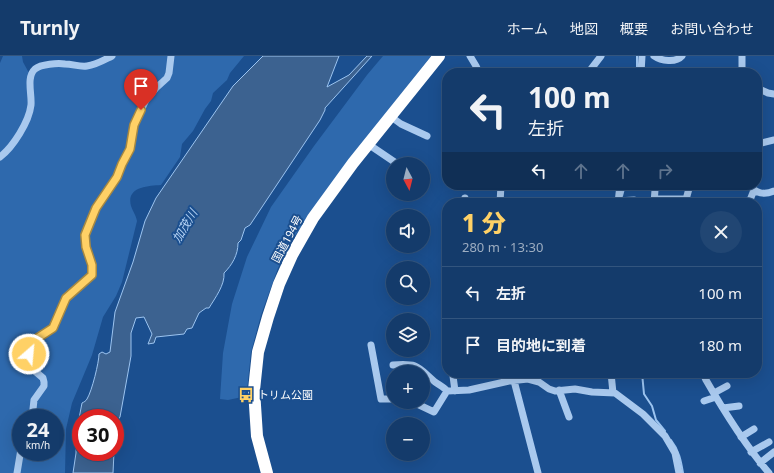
<!DOCTYPE html>
<html lang="ja">
<head>
<meta charset="utf-8">
<style>
  :root { --surface:#143b6b; --page:#214673; --text:#f1f3f6; --muted:#9dadc1; --line:#33557e; --accent:#ffd166 }
  body { margin:0; font-family:"Noto Sans","Noto Sans JP",sans-serif; background:var(--page); color:var(--text); height:100vh; display:flex; flex-direction:column; font-size:15px; white-space:nowrap }
  * { box-sizing:border-box; margin:0 }
  p { font-size:13px; color:var(--muted) }
  .icon { flex:none; width:22px; height:22px; fill:none; stroke:currentColor; stroke-width:2; stroke-linecap:round; stroke-linejoin:round }
  .map { position:relative; flex:1; overflow:hidden }
  .panel { position:absolute; left:442px; top:142px; width:320px; height:180px; display:flex; flex-direction:column; background:var(--surface); border-radius:16px; box-shadow:0 4px 16px #0002,0 0 0 1px var(--line) }
  .panel>* { flex:none }
  .guide { position:absolute; left:442px; top:12px; width:320px; height:122px; border-radius:16px; box-shadow:0 4px 16px #0002,0 0 0 1px var(--line); background:#143b6b; color:var(--text); overflow:hidden }
  .needle { width:26px; rotate:173deg }
  .buttons { position:absolute; left:386px; top:101px; display:grid; gap:8px }
  .buttons a { display:grid; place-items:center; width:44px; height:44px; border-radius:50%; background:var(--surface); box-shadow:0 4px 16px #0002,0 0 0 1px var(--line); font-size:20px }
  .speed { position:absolute; left:12px; top:353px; display:flex; gap:8px; font-size:20px; font-weight:700; text-align:center }
  .speed>* { display:grid; place-content:center; width:52px; height:52px; border-radius:50%; background:var(--surface); box-shadow:0 4px 16px #0002,0 0 0 1px var(--line); line-height:1 }
  .speed small { font-size:10px; font-weight:400 }
  .speed .limit { border:6px solid #d22; background:#fff; color:#111 }
  .pin { position:absolute; display:grid; place-items:center; width:34px; height:34px; color:#fff; margin:-41px -17px; border-radius:50% 50% 50% 0; rotate:-45deg; box-shadow:0 0 4px #0007 }
  .pin .icon { rotate:45deg }
  .me { position:absolute; width:44px; margin:-22px; rotate:27deg; stroke-linejoin:round; filter:drop-shadow(0 0 3px #0008) }
  .turn { display:flex; align-items:center; gap:14px; height:84px; padding:0 20px; font-size:18px }
  .turn .icon { width:52px; height:52px; stroke-width:2.5 }
  .turn b { display:block; font-size:28px; line-height:34px }
  .lanes { display:flex; align-items:center; height:38px; padding:0 20px; background:#0003; justify-content:center; gap:20px; direction:ltr }
  .lanes .off { opacity:.35 }
  .round { display:grid; place-items:center; flex:none; width:42px; height:42px; border-radius:21px; background:var(--page) }
  .headline { display:flex; align-items:center; justify-content:space-between; height:68px; padding:0 20px }
  h1 { font-size:24px; font-weight:800; line-height:30px; color:var(--accent) }
  ul { padding:0; list-style:none }
  li { display:flex; align-items:center; gap:12px; height:52px; padding:0 20px; border-top:1px solid var(--line) }
  li div { flex:1 }
  li b { display:block; font-size:15px }
  li em { font-style:normal }
  header { display:flex; align-items:center; gap:24px; box-sizing:border-box; height:56px; padding:0 20px; background:var(--surface); border-bottom:1px solid var(--line) }
  header strong { font-size:19px }
  nav { display:flex; gap:22px; margin-inline-start:auto; font-size:14px }
  .map>svg:first-child { display:block }
  .green { fill:#2e69ad; fill-rule:evenodd }
  .water { fill:#3c6290; stroke:#9cc4f0 }
  .lines { fill:none; stroke-linecap:round; stroke-linejoin:round }
  .stream { stroke:#9cc4f0; stroke-width:2 }
  .minor { stroke:#a9c9ee; stroke-width:7 }
  .highway { stroke:#fff; stroke-width:12 }
  .route-casing { stroke:#a68842; stroke-width:10 }
  .route { stroke:#ffd166; stroke-width:7 }
  .labels { text-anchor:middle; stroke-width:4; stroke-linejoin:round; paint-order:stroke }
  .street-label { font-size:11px; fill:#fff; stroke:#1b4f8f }
  .poi-label { font-size:11px; fill:#fff; stroke:#1b4f8f; text-anchor:start }
  .water-label { font-size:12px; font-style:italic; fill:#b5d3f5; stroke:#1b4f8f }
</style>
</head>
<body>
<header>
<strong>Turnly</strong>
<nav><a>ホーム</a><a>地図</a><a>概要</a><a>お問い合わせ</a></nav>
</header>
<div class="map">
<svg width="774" height="417" viewBox="0 0 774 417">
  <rect width="100%" height="100%" fill="#1b4f8f"/>
  <path class="green" d="M 3,0 L 22,0 L 23,6 L 29,17 L 43,12 L 63,10 L 79,12 L 111,0 L 244,0 L 230,17 L 227,24 L 213,37 L 211,45 L 205,53 L 193,75 L 182,88 L 180,101 L 161,129 C 147,130 126,131 131,150 C 133,156 136,159 137,165 L 122,226 L 116,240 L 103,261 L 92,299 L 72,347 L 66,373 L 65,417 L 0,417 L 0,7 ZM 21,362 L 55,362 L 55,396 L 21,396 Z
    M 383,0 L 431,0 L 349,104 L 292,184 L 278,212 L 261,259 L 251,296 L 247,334 L 242,341 L 228,344 L 220,343 L 223,297 L 232,248 L 247,201 L 271,151 L 314,90 L 367,19 Z"/>
  <path class="water" d="M 263,0 L 339,0 L 327,31 L 349,19 L 367,0 L 372,0 L 325,52 L 325,54 L 320,64 L 250,169 L 245,172 L 241,184 L 238,187 C 238,199 232,209 224,217 C 225,229 215,242 209,252 L 206,252 L 199,257 L 192,272 L 187,273 L 184,278 L 156,281 L 154,287 L 148,288 L 152,278 L 144,261 L 136,262 L 131,277 L 131,300 L 120,361 L 117,365 L 115,389 L 115,362 L 81,362 L 81,396 L 114,396 L 113,417 L 73,417 L 76,397 L 76,378 L 82,347 C 84,346 86,345 87,343 C 92,335 99,306 99,298 L 102,296 L 106,298 L 110,296 L 115,256 L 133,206 L 145,165 L 156,142 L 233,30 Z"/>
  <g class="lines">
    <path class="stream" d="M 637,17 L 637,0
      M 622,140 L 625,129
      M 642,317 L 644,338 L 652,350 L 656,364 L 665,375
      M 671,384 C 679,394 681,405 683,417"/>
    <path class="minor" d="M 470,0 L 476,10 L 479,17
      M 654,0 C 661,5 676,7 682,0
      M 588,17 L 601,0
      M 641,17 L 642,0
      M 742,17 L 742,0
      M 757,32 L 768,37 L 774,38
      M 390,60 L 401,68 L 427,80
      M 368,88 L 396,107
      M 757,88 L 774,84
      M 0,101 C 13,91 29,66 31,49 C 32,38 26,21 35,13 C 41,8 58,7 65,8 C 73,8 79,11 87,10 C 96,9 104,4 112,0
      M 653,129 L 655,134 L 654,147
      M 750,129 C 755,138 765,139 774,135
      M 465,142 L 466,147
      M 654,143 L 686,143
      M 618,145 L 634,144
      M 685,146 L 696,147
      M 500,147 L 501,129
      M 618,147 L 620,129
      M 685,147 L 690,129
      M 732,147 L 750,144 L 754,134
      M 371,289 L 381,343 L 393,343
      M 393,309 C 418,307 417,310 435,326 C 439,329 444,331 447,335
      M 512,317 L 538,417
      M 611,317 L 613,337
      M 703,317 L 706,324 C 725,357 745,389 769,417
      M 453,320 L 455,335
      M 559,334 L 569,361
      M 714,337 L 727,330
      M 704,345 L 716,341
      M 406,346 L 415,347 L 434,356 L 447,335 L 469,334 L 509,325 L 528,323 L 539,326 L 549,333 L 555,335 L 575,333 L 592,336 L 615,337 L 643,358 L 665,380 L 675,397 L 679,417
      M 723,352 L 739,350
      M 32,362 L 34,344 L 44,330 L 44,326 L 43,322 L 29,310 L 29,299 L 32,288 L 40,279 L 53,272 L 66,242 L 92,219 L 93,214 L 92,209 L 86,191 L 85,179 L 87,172 L 96,152 L 117,121 L 122,108 L 130,93 L 134,69 L 146,44 L 156,32 L 167,22 L 169,17 L 171,0
      M 741,381 L 754,373
      M 751,396 L 769,386
      M 760,407 L 774,396
      M 17,417 L 21,393"/>
    <path class="highway" d="M 267,417 L 257,380 L 254,334 L 258,296 L 268,261 L 279,228 L 292,199 L 313,162 L 353,107 L 439,0"/>
  </g>
  <g class="lines">
    <defs>
      <path id="route" d="M 29,298 L 32,288 L 36,283 L 53,272 L 66,242 L 92,219 L 92,209 L 86,191 L 85,179 L 96,152 L 117,121 L 122,108 L 130,93 L 134,69 L 141,54"/>
    </defs>
    <use href="#route" class="route-casing"/>
    <use href="#route" class="route"/>
  </g>
  <defs>
    <symbol id="bus-bare" viewBox="-9 -9 18 18"><path d="M-5-6H5V4H4V6H2V4H-2V6H-4V4H-5ZM-3.5-4V0h7V-4ZM-3.5 1.2v1.5H-2V1.2ZM2 1.2v1.5H3.5V1.2Z" fill="#ffd166" stroke="#1b4f8f" stroke-width="2.5" paint-order="stroke"/></symbol>
  </defs>
  <g fill-rule="evenodd">
    <use href="#bus-bare" x="235" y="328" width="22" height="22"/>
  </g>
  <g class="labels">
    <g class="street-label">
      <text transform="translate(287 183) rotate(-62)" y="4">国道194号</text>
    </g>
    <g class="poi-label">
      <text x="258" y="343">トリム公園</text>
    </g>
    <g class="water-label">
      <text transform="translate(185 170) rotate(-59)" y="4">加茂川</text>
    </g>
  </g>
</svg>
<div class="buttons">
<a><svg class="needle" viewBox="-14 -14 28 28"><path d="M0-13l5 13h-10z" fill="#e53935"/><path d="M0 13l5-13h-10z" fill="#9dadc1"/></svg></a>
<a><svg class="icon" aria-label="sound" viewBox="0 0 24 24"><path d="M4 9h4l5-4v14l-5-4H4zM17 9q2 3 0 6"/></svg></a>
<a><svg class="icon" aria-label="search" viewBox="0 0 24 24"><circle cx="10" cy="10" r="6"/><path d="M15 15l6 6"/></svg></a>
<a><svg class="icon" aria-label="layers" viewBox="0 0 24 24"><path d="M12 4l9 5-9 5-9-5zM3 14l9 5 9-5"/></svg></a>
<a>+</a>
<a>−</a>
</div>
<div class="speed"><div>24<small>km/h</small></div><div class="limit">30</div></div>
<div class="pin" style="left:141px;top:54px;background:#d93025"><svg class="icon" aria-label="arrive" viewBox="0 0 24 24"><path d="M6 21V4h12l-3 4 3 4H6"/></svg></div>
<svg class="me" style="left:29px;top:298px" viewBox="-20 -20 40 40"><circle r="17" fill="#ffd166" stroke="#fff" stroke-width="3"/><path d="M0-11L8 9 0 5-8 9z" fill="#fff"/></svg>
<div class="guide">
<div class="turn"><svg class="icon" aria-label="left" viewBox="0 0 24 24"><path d="M17 20v-9H6M10 6l-5 5 5 5"/></svg><div><b>100 m</b>左折</div></div>
<div class="lanes"><svg class="icon" aria-label="left" viewBox="0 0 24 24"><path d="M17 20v-9H6M10 6l-5 5 5 5"/></svg><svg class="icon off" aria-label="ahead" viewBox="0 0 24 24"><path d="M12 20V5M6 11l6-6 6 6"/></svg><svg class="icon off" aria-label="ahead" viewBox="0 0 24 24"><path d="M12 20V5M6 11l6-6 6 6"/></svg><svg class="icon off" aria-label="right" viewBox="0 0 24 24"><path d="M7 20v-9h11M14 6l5 5-5 5"/></svg></div>
</div>
<section class="panel">
<div class="headline"><div><h1>1 分</h1><p>280 m · 13:30</p></div><a class="round"><svg class="icon" aria-label="close" viewBox="0 0 24 24"><path d="M6 6l12 12M18 6L6 18"/></svg></a></div>
<ul>
<li><svg class="icon" aria-label="left" viewBox="0 0 24 24"><path d="M17 20v-9H6M10 6l-5 5 5 5"/></svg><div><b>左折</b></div><em>100 m</em></li>
<li><svg class="icon" aria-label="arrive" viewBox="0 0 24 24"><path d="M6 21V4h12l-3 4 3 4H6"/></svg><div><b>目的地に到着</b></div><em>180 m</em></li>
</ul>
</section>
</div>
</body>
</html>
